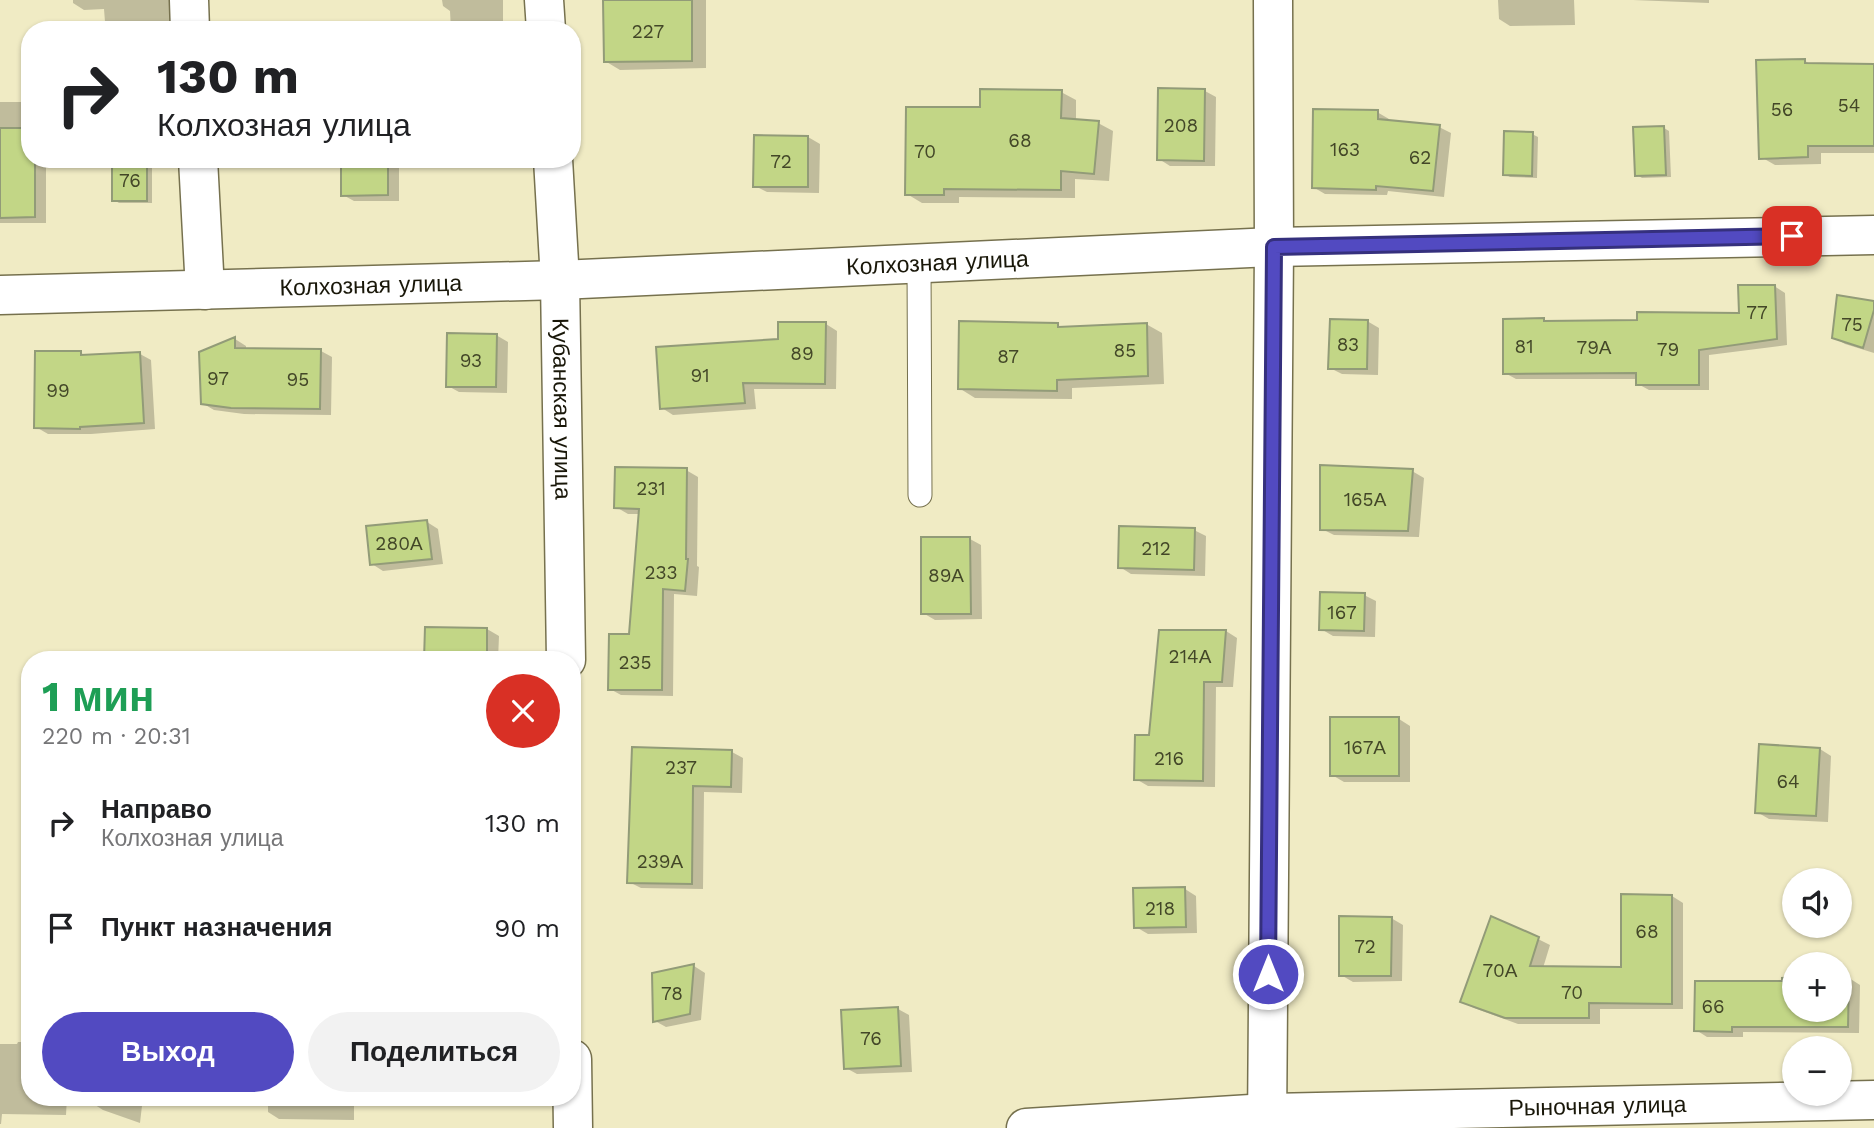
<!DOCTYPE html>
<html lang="ru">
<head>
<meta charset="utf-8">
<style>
  :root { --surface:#fff; --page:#f2f2f2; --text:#202124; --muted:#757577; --accent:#524ac1 }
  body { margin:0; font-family:"Work Sans",sans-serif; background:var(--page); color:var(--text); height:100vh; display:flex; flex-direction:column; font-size:26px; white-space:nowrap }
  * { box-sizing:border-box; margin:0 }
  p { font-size:23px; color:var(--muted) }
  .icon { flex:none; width:38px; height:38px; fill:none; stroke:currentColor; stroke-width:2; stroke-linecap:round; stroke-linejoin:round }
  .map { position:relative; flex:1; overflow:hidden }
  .drawer { position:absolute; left:21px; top:651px; width:560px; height:455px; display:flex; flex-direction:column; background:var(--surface); border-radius:28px; box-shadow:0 2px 5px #0004 }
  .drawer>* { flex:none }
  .top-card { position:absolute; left:21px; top:21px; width:560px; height:147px; border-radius:28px; box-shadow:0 2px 5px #0004; background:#fff; color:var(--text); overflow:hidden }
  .tools { position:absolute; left:1782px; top:868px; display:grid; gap:14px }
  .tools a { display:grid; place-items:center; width:70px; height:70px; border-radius:50%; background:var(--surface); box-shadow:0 2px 5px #0004; font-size:35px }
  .pin { position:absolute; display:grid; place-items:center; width:60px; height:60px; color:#fff; margin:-30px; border-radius:14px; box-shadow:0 4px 10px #0006 }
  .me { position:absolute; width:77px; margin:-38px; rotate:0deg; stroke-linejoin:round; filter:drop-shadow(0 0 5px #0008) }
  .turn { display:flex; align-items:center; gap:24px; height:147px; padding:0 21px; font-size:32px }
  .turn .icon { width:91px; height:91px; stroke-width:2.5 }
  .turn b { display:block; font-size:49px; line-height:60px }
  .round { display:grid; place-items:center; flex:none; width:74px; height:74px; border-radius:37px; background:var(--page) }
  .overview { display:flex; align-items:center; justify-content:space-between; height:119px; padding:0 21px }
  h1 { font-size:42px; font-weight:700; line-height:52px; color:#1e9e55 }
  .action { display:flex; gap:14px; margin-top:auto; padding:14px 21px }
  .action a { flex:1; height:80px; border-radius:42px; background:var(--accent); color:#fff; font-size:28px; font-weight:700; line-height:80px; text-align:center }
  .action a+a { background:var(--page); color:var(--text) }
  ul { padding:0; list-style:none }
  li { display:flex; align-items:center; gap:21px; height:105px; padding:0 21px }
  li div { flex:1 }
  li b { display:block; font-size:26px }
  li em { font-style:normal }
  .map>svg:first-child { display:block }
  .shadow { fill:#0003 }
  .building { fill:#c2d686; stroke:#929b78; stroke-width:2 }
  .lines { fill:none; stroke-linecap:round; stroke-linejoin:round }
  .lane-casing { stroke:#76714e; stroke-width:25 }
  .street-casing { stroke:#76714e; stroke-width:41 }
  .secondary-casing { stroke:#76714e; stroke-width:41 }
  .lane { stroke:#fff; stroke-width:23 }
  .street { stroke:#fff; stroke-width:38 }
  .secondary { stroke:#fff; stroke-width:38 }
  .route-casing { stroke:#35307d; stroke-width:18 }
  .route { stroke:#524ac1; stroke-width:12 }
  .labels { text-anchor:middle; stroke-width:6; stroke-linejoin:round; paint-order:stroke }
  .number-label { font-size:19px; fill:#434728 }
  .street-label { font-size:23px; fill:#191709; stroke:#fef8d1 }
</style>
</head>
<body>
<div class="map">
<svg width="1874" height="1128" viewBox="0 0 1874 1128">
  <rect width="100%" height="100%" fill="#f0ebc4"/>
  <path class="shadow" d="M 73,0 L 173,0 L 174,26 L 116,28 L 105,22 L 104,9 L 84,10 L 73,3 Z
    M 442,0 L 503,0 L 503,30 L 451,30 L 450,11 L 443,6 Z
    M 605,0 L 706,0 L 706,68 L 620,70 L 605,61 Z
    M 1498,0 L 1574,0 L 1575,25 L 1510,26 L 1499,19 Z
    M 1633,0 L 1709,0 L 1709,3 Z
    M 1805,61 L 1812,65 L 1874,65 L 1874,153 L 1821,153 L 1821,164 L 1775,165 L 1761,157 Z
    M 1205,91 L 1216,97 L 1215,166 L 1170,166 L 1159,159 Z
    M 1061,92 L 1076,100 L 1076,121 L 1098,123 L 1113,131 L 1109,181 L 1075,179 L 1075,198 L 959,197 L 959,203 L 922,203 L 907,194 L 981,109 Z
    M 0,102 L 30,102 L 30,159 L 46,159 L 46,223 L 0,223 Z
    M 1377,112 L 1389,119 L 1389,122 L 1439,127 L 1451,133 L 1444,197 L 1388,191 L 1387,195 L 1325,194 L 1313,187 Z
    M 1664,128 L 1669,131 L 1671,177 L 1642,178 L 1637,175 Z
    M 1532,134 L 1538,137 L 1537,178 L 1510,177 L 1505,174 Z
    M 808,137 L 820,144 L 819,193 L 767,192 L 755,186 Z
    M 146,159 L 152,162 L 152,203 L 119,203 L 114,200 Z
    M 342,159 L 399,159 L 399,201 L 354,201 L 343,195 Z
    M 1774,286 L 1785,293 L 1787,345 L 1709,355 L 1709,390 L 1649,390 L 1638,384 L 1638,379 L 1516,379 L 1505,373 L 1544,320 L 1548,322 L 1639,322 L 1740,314 Z
    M 1874,303 L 1874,353 L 1845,344 L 1833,337 Z
    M 1367,321 L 1379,328 L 1378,375 L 1342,374 L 1330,368 Z
    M 826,324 L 837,331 L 836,389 L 754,389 L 756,409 L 673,415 L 662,408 L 780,341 Z
    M 1146,324 L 1162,333 L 1164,384 L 1072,388 L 1072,399 L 975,398 L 959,388 L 1057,325 L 1063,328 Z
    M 496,335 L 508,342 L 507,393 L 459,392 L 448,386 Z
    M 235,339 L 246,346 L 246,350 L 321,351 L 332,357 L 331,415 L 244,414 L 214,410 L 202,403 Z
    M 81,353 L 88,357 L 140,354 L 151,360 L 155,429 L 91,434 L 48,434 L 36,427 Z
    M 686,470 L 698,477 L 697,566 L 699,567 L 697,596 L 674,594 L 673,696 L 621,695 L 610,689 L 631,636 L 641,514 L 628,514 L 616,507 Z
    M 1412,471 L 1424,478 L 1419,537 L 1334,535 L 1322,529 Z
    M 427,522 L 438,529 L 443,564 L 383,571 L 372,564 Z
    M 1194,530 L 1206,536 L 1205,576 L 1131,574 L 1120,567 Z
    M 970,539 L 981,545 L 982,619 L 935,620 L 923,613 Z
    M 1364,595 L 1376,601 L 1375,637 L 1333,636 L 1321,629 Z
    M 487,629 L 499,636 L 498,660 L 426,660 Z
    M 1226,631 L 1237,638 L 1233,687 L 1216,687 L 1215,787 L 1148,786 L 1136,779 L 1151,737 Z
    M 1399,719 L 1410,726 L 1410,782 L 1344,782 L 1332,775 Z
    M 633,749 L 732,752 L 743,758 L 742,793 L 704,792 L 703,889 L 641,888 L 629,882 Z
    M 1820,749 L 1831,756 L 1828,822 L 1769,819 L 1757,812 Z
    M 1185,889 L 1196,896 L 1197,933 L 1148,934 L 1136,927 Z
    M 1672,896 L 1683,903 L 1683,1009 L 1600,1009 L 1600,1024 L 1518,1024 L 1474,1008 L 1462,1002 L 1538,939 L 1550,945 L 1543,968 L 1623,968 Z
    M 1391,918 L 1403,925 L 1402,981 L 1353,982 L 1341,975 Z
    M 694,966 L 705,973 L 701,1020 L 666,1027 L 655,1021 Z
    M 1849,978 L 1860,985 L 1859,1033 L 1743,1032 L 1743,1037 L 1707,1037 L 1696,1030 L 1794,1010 L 1839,1010 Z
    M 898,1009 L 909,1015 L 912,1072 L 857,1074 L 846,1068 Z
    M 18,1042 L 30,1042 L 30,1097 L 67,1097 L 66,1115 L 2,1114 L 1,1124 L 0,1124 L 0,1044 L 17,1044 Z
    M 94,1097 L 143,1097 L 140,1123 L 103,1110 L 92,1103 Z
    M 268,1097 L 354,1097 L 354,1120 L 279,1119 L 268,1112 Z"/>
  <path class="building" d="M 603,0 L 692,0 L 692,61 L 604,62 Z
    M 1805,59 L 1805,63 L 1874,64 L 1874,146 L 1808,146 L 1808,157 L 1759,159 L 1756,60 Z
    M 1158,88 L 1205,89 L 1204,161 L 1157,160 Z
    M 980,89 L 1062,90 L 1061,118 L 1099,121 L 1094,174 L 1061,171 L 1061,190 L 944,189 L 944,195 L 905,195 L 906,107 L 980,107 Z
    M 1313,109 L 1378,110 L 1378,119 L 1440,125 L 1433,191 L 1376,186 L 1376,190 L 1312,188 Z
    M 1664,126 L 1666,175 L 1635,176 L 1633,127 Z
    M 0,128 L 30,128 L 30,159 L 35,159 L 35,217 L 0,218 Z
    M 1504,131 L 1533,132 L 1532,176 L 1503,175 Z
    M 754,135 L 808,136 L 808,187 L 753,187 Z
    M 112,159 L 147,159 L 147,201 L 112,201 Z
    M 341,159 L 388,159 L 388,195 L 341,196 Z
    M 1738,285 L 1775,285 L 1777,339 L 1699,350 L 1699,385 L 1636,385 L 1636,373 L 1503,374 L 1503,319 L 1544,318 L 1544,321 L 1637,320 L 1637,312 L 1739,313 Z
    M 1837,295 L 1874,301 L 1874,310 L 1863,348 L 1832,338 Z
    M 1330,319 L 1368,320 L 1367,369 L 1328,369 Z
    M 959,321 L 1058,323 L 1058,327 L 1147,323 L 1148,376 L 1057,380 L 1057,391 L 958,389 Z
    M 778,322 L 826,322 L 825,384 L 743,383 L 745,403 L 660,409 L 656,347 L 778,339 Z
    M 447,333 L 497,334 L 496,387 L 446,387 Z
    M 235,337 L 235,348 L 321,349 L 320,409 L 231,408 L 201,404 L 199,352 Z
    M 35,351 L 81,351 L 81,355 L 140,352 L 144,423 L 80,427 L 80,429 L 34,428 Z
    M 1320,465 L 1413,469 L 1408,531 L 1320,530 Z
    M 615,467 L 687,468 L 686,559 L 688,559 L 685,591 L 663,589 L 662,690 L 608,690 L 609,634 L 629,634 L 639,509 L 614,508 Z
    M 427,520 L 432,559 L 370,565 L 366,526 Z
    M 1119,526 L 1195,528 L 1194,570 L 1118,568 Z
    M 921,537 L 970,537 L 971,614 L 921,614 Z
    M 1320,592 L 1365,593 L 1364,631 L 1319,630 Z
    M 425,627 L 487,628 L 487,660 L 424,660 Z
    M 1159,630 L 1226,630 L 1222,682 L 1204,682 L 1203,781 L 1134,780 L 1135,735 L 1149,735 Z
    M 1330,717 L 1399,717 L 1399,776 L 1330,776 Z
    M 1759,744 L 1820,748 L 1816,816 L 1755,813 Z
    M 632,747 L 732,750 L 731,787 L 693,786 L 692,884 L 627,883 Z
    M 1185,887 L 1186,927 L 1134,928 L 1133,888 Z
    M 1621,894 L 1672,895 L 1672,1004 L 1589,1003 L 1589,1018 L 1505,1018 L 1460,1002 L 1491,916 L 1539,937 L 1530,966 L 1621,967 Z
    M 1339,916 L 1392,917 L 1391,976 L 1339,976 Z
    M 694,964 L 690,1014 L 653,1022 L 652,973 Z
    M 1794,977 L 1794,1010 L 1839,1010 L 1839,977 L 1849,977 L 1848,1027 L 1732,1027 L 1732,1032 L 1694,1031 L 1695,981 L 1782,981 L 1782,978 Z
    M 898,1007 L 901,1066 L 844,1069 L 841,1010 Z"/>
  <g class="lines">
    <defs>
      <path id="lane" d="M 919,263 L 920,495"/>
      <g id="street">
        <path d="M 189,0 L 190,30"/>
        <path d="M 198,159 L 205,290"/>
        <path id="s1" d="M 0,295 L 560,280 L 1274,247 L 1874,235"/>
        <path id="s2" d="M 1026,1128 L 1267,1113 L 1874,1100"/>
        <path d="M 1267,1128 L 1274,247 L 1273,0"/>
      </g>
      <g id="secondary">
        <path d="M 544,0 L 546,30"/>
        <path id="s3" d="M 553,159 L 560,280 L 566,660"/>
        <path d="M 572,1059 L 573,1128"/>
      </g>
    </defs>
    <use href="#lane" class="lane-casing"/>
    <use href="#street" class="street-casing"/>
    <use href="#secondary" class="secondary-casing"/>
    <use href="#lane" class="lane"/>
    <use href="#street" class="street"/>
    <use href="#secondary" class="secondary"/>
  </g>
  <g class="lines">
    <defs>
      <path id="route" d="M 1268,974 L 1274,247 L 1792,236"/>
    </defs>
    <use href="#route" class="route-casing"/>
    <use href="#route" class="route"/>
  </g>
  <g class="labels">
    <g class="number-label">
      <text x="648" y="38">227</text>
      <text x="1849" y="112">54</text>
      <text x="1782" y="116">56</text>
      <text x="1181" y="132">208</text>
      <text x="1020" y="147">68</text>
      <text x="1345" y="156">163</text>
      <text x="925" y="158">70</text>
      <text x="1420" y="164">62</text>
      <text x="781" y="168">72</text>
      <text x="130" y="187">76</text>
      <text x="1757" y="319">77</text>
      <text x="1852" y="331">75</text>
      <text x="1348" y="351">83</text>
      <text x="1524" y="353">81</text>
      <text x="1594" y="354">79А</text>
      <text x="1668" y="356">79</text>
      <text x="1125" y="357">85</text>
      <text x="802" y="360">89</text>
      <text x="1008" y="363">87</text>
      <text x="471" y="367">93</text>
      <text x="700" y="382">91</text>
      <text x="218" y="385">97</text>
      <text x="298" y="386">95</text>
      <text x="58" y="397">99</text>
      <text x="651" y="495">231</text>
      <text x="1365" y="506">165А</text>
      <text x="399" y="550">280А</text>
      <text x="1156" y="555">212</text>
      <text x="661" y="579">233</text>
      <text x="946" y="582">89А</text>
      <text x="1342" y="619">167</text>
      <text x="1190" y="663">214А</text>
      <text x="635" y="669">235</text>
      <text x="1365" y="754">167А</text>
      <text x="1169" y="765">216</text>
      <text x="681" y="774">237</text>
      <text x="1788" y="788">64</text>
      <text x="660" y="868">239А</text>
      <text x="1160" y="915">218</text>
      <text x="1647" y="938">68</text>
      <text x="1365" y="953">72</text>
      <text x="1500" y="977">70А</text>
      <text x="1572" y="999">70</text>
      <text x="672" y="1000">78</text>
      <text x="1713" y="1013">66</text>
      <text x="871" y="1045">76</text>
    </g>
    <g class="street-label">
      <text dy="8" stroke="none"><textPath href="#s1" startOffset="938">Колхозная улица</textPath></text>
      <text dy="8" stroke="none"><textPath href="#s1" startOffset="371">Колхозная улица</textPath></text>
      <text dy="8" stroke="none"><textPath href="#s3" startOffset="250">Кубанская улица</textPath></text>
      <text dy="8" stroke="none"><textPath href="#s2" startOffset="572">Рыночная улица</textPath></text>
    </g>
  </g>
</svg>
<div class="tools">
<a><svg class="icon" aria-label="sound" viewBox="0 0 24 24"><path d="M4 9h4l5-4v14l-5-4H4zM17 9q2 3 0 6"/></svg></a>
<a>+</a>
<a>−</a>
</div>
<div class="pin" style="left:1792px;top:236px;background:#d93025"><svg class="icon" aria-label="arrive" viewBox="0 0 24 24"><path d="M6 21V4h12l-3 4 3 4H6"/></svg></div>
<svg class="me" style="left:1268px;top:974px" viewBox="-20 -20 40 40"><circle r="17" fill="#524ac1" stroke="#fff" stroke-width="3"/><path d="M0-11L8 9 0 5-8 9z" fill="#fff"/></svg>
<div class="top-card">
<div class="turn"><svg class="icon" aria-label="right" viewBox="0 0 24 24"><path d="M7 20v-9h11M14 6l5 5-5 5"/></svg><div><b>130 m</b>Колхозная улица</div></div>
</div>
<section class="drawer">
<div class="overview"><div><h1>1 мин</h1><p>220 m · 20:31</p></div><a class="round" style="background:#d93025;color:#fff"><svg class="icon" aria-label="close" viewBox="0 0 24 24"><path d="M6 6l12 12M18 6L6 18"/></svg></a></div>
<ul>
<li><svg class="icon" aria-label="right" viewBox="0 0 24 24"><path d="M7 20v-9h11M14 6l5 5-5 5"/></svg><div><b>Направо</b><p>Колхозная улица</p></div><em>130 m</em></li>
<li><svg class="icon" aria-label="arrive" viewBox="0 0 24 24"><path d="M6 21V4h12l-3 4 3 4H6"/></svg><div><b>Пункт назначения</b></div><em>90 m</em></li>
</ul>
<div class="action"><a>Выход</a><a>Поделиться</a></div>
</section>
</div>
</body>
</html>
